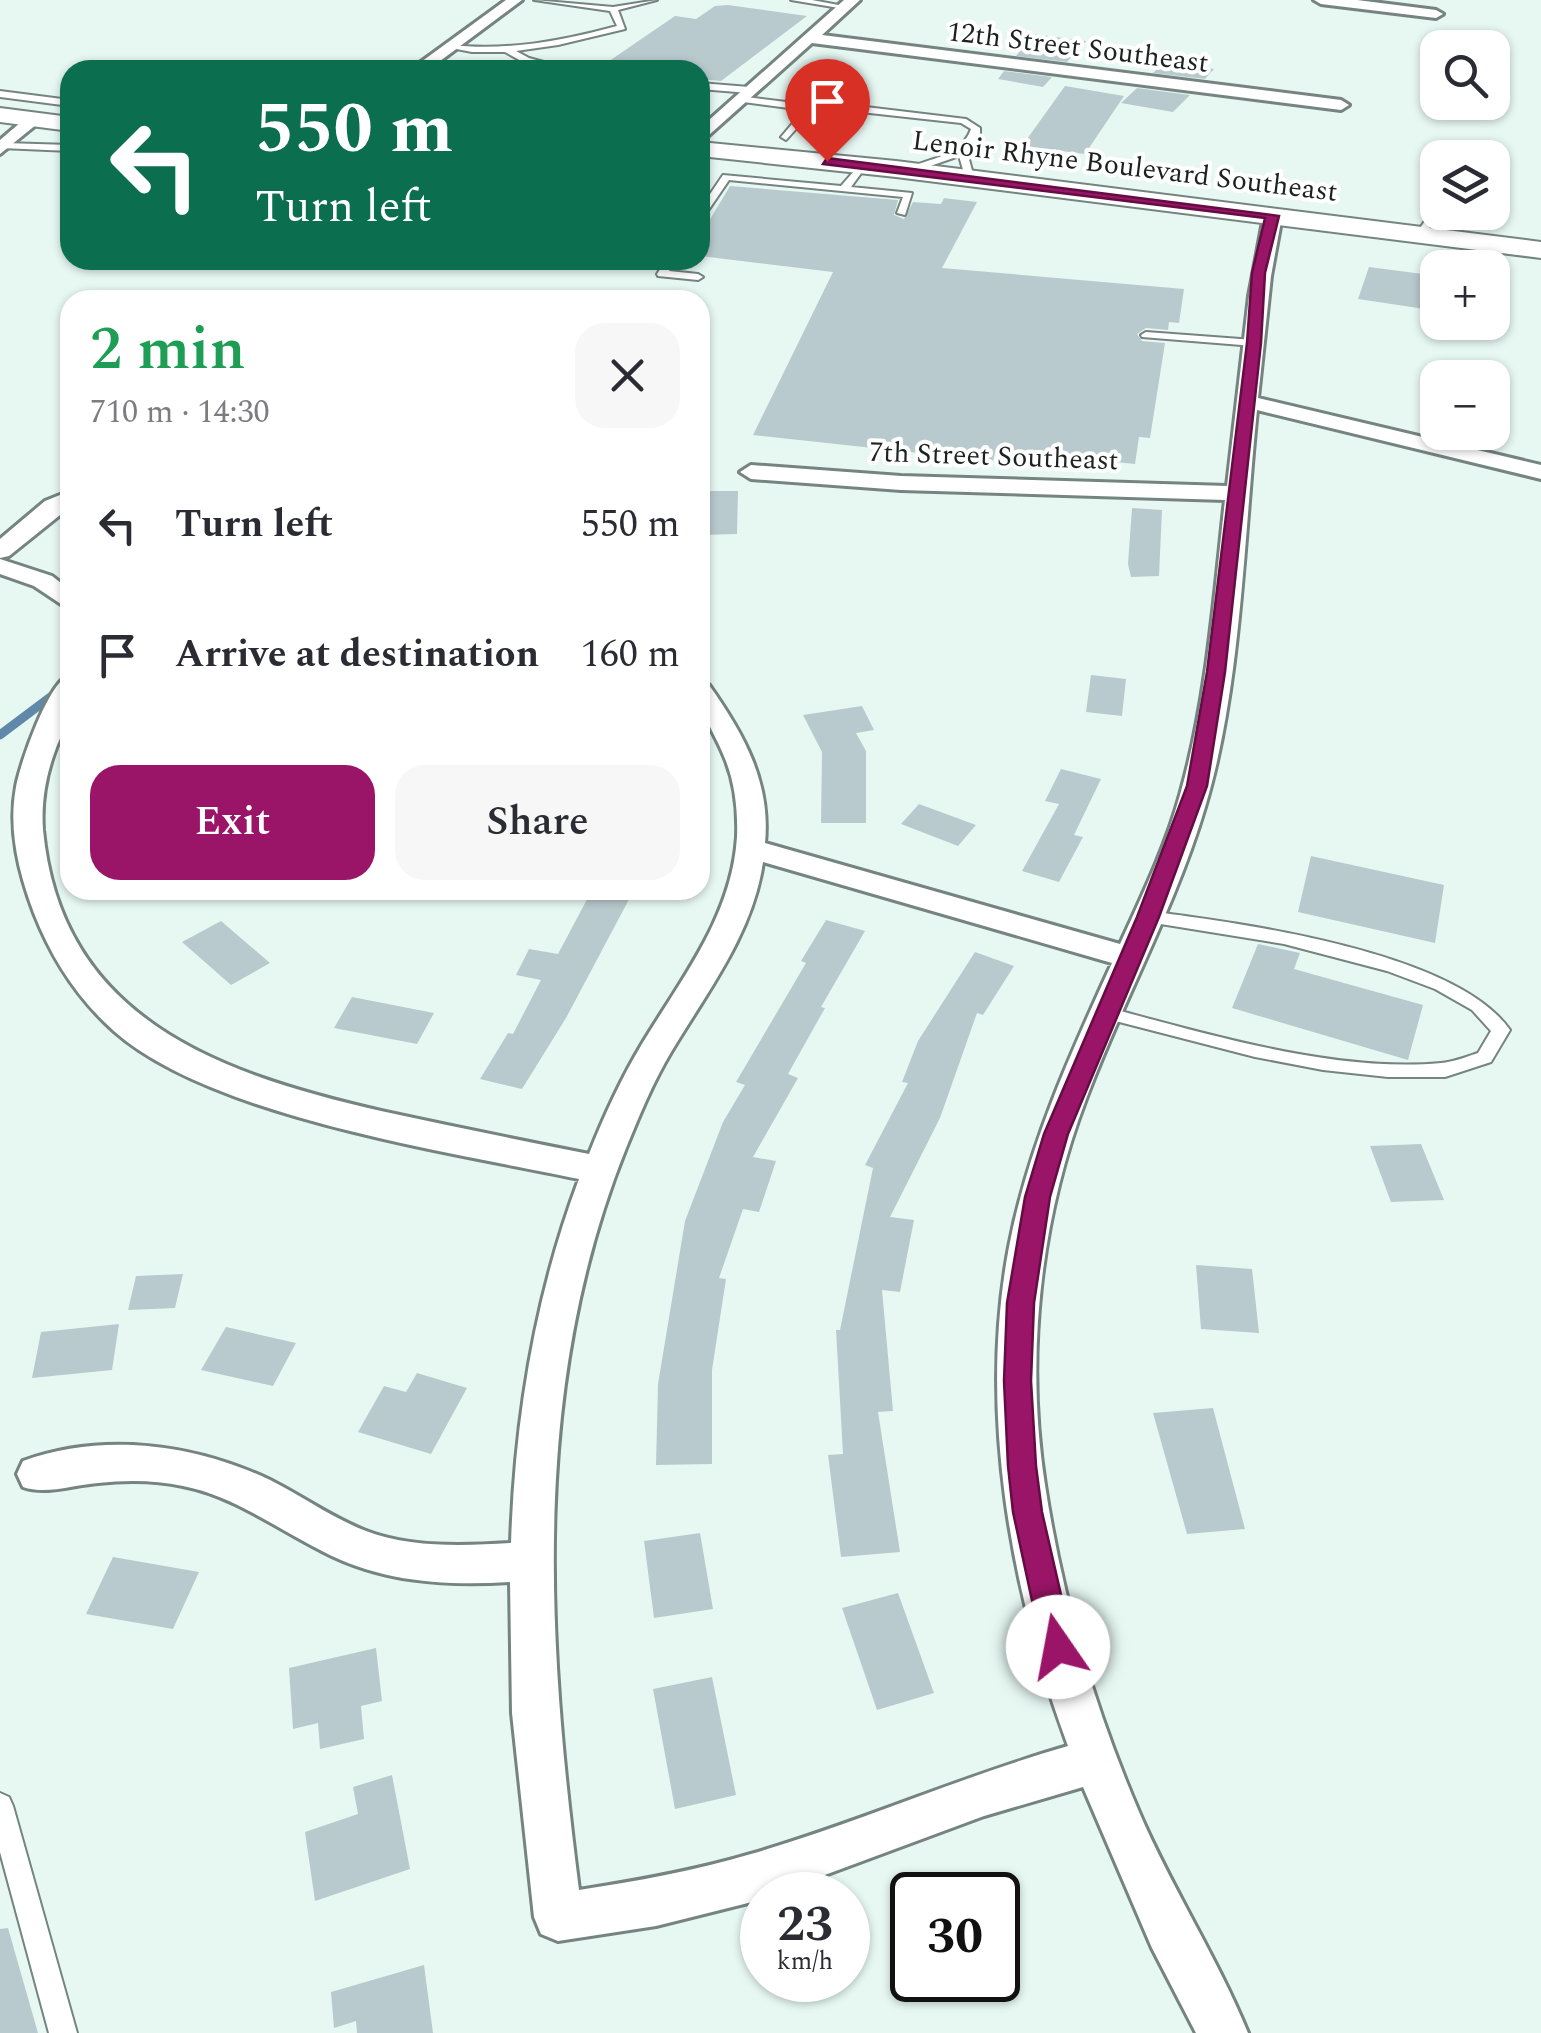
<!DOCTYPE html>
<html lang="en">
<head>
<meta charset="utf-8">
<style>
  :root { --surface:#fff; --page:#f7f7f7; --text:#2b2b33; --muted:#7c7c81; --accent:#9a1467 }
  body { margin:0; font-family:Spectral,serif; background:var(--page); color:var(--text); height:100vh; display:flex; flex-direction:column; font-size:38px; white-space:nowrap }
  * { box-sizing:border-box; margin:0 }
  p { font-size:32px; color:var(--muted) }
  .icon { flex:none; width:55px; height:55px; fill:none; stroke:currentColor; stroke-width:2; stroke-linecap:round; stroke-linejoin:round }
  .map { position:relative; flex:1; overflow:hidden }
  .panel { position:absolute; left:60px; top:290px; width:650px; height:610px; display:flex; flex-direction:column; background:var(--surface); border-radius:30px; box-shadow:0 2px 8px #0004 }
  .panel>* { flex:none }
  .hud { position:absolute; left:60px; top:60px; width:650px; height:210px; border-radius:30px; box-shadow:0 2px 8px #0004; background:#0b6e4f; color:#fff; overflow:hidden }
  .tools { position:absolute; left:1420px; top:30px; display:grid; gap:20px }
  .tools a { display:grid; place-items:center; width:90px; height:90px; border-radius:20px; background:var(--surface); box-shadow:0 2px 8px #0004; font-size:50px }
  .speed { position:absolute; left:740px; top:1872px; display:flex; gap:20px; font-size:50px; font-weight:700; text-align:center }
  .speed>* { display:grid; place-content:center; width:130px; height:130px; border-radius:50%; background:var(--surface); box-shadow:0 2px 8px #0004; line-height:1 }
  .speed small { font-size:25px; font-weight:400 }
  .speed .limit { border:5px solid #111; border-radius:15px; background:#fff; color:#111 }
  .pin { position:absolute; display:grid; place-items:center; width:85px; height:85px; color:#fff; margin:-102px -42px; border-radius:50% 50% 50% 0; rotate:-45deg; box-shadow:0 0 10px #0007 }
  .pin .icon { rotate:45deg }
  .me { position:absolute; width:110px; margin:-55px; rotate:348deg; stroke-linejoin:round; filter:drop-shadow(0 0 8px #0008) }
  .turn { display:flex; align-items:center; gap:35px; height:210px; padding:0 30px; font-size:45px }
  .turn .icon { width:130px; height:130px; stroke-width:2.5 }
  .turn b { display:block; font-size:70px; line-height:85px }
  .round { display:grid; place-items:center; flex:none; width:105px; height:105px; border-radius:30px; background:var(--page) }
  .summary { display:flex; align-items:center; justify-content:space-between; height:170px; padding:0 30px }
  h1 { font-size:60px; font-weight:600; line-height:75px; color:#1e9e55 }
  .primary-button { display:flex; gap:20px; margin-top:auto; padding:20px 30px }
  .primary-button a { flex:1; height:115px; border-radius:30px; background:var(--accent); color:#fff; font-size:40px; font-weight:600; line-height:115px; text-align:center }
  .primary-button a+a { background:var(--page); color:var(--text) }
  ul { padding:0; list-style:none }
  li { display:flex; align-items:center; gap:30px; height:130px; padding:0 30px }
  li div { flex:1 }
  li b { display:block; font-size:38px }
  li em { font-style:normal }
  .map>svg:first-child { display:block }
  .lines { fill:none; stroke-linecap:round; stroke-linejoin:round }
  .stream { stroke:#5f88a9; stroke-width:9 }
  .building { fill:#b9cace }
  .lane-casing { stroke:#758480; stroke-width:4 }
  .street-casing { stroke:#758480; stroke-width:6 }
  .secondary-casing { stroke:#758480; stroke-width:4 }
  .lane { fill:#fff; fill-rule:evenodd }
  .street { fill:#fff; fill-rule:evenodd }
  .secondary { fill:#fff; fill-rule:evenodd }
  .route { fill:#9a1467; stroke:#640d43; stroke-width:2.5 }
  .labels { text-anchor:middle; stroke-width:8; stroke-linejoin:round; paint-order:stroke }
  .far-street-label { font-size:28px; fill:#1c2221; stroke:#fff }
</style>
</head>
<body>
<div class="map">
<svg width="1541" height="2033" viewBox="0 0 1541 2033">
  <rect width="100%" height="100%" fill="#e7f8f3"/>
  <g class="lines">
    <path class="stream" d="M 0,735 L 57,692"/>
  </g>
  <path class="building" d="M 728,5 L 807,16 L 721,81 L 700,79 L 700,70 L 596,70 L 675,16 L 696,19 L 715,6 Z
    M 1033,34 L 1086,41 L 1067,62 L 1016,56 Z
    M 1165,61 L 1214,69 L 1205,79 L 1153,73 Z
    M 1004,71 L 1052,77 L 1043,87 L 998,79 Z
    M 1065,86 L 1124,96 L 1085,154 L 1022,146 Z
    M 1137,88 L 1190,95 L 1173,112 L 1121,103 Z
    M 730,186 L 898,200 L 894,215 L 904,219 L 913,202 L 941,204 L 944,198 L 977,202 L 942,268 L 1184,289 L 1179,323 L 1169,322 L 1168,330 L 1146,328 L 1137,334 L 1142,341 L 1165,343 L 1150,438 L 1139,437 L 1135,464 L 996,449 L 993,461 L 753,435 L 833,272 L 700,256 L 700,236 Z
    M 1369,267 L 1438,276 L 1438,311 L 1358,299 Z
    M 708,491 L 738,491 L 737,534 L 702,535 L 703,501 L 707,501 Z
    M 1132,508 L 1162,510 L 1159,576 L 1131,577 L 1128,564 Z
    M 1091,675 L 1126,679 L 1122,716 L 1086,712 Z
    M 862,706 L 874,730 L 856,733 L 866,751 L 866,823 L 821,823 L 822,752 L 803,715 Z
    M 1061,769 L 1101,779 L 1074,835 L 1083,837 L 1059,882 L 1022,871 L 1059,804 L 1045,801 Z
    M 919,804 L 976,825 L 958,846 L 901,824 Z
    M 1311,856 L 1444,885 L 1435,943 L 1298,912 Z
    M 592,890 L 634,890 L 566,1018 L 522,1089 L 480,1079 L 508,1033 L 513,1034 L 541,980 L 516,975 L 529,949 L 558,954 Z
    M 826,920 L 865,931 L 821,1007 L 825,1008 L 788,1074 L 798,1078 L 753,1157 L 776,1161 L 759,1212 L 743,1209 L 719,1278 L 726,1279 L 712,1370 L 712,1464 L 656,1465 L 658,1384 L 685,1221 L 723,1122 L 745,1085 L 736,1082 L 806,963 L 801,961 Z
    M 221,921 L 270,963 L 231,985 L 182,942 Z
    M 1258,944 L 1300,953 L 1294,969 L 1423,1005 L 1408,1060 L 1232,1008 Z
    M 975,952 L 1014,966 L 983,1015 L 977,1013 L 940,1118 L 890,1217 L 914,1220 L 900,1292 L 882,1290 L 893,1411 L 878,1412 L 900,1552 L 841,1557 L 828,1455 L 843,1454 L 836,1330 L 840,1330 L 873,1168 L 865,1165 L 908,1083 L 902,1082 L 918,1041 Z
    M 352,997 L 434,1013 L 417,1044 L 334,1028 Z
    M 1421,1144 L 1444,1200 L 1391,1202 L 1370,1146 Z
    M 1196,1265 L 1252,1269 L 1259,1333 L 1201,1329 Z
    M 183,1274 L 175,1308 L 128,1310 L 136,1276 Z
    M 119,1324 L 112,1370 L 32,1378 L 41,1332 Z
    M 226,1327 L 296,1343 L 273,1386 L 201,1370 Z
    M 417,1373 L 467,1388 L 431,1454 L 358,1432 L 384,1386 L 406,1392 Z
    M 1213,1408 L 1245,1529 L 1187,1534 L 1153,1413 Z
    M 700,1533 L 713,1609 L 654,1618 L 644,1541 Z
    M 113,1557 L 199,1572 L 173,1629 L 86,1614 Z
    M 898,1593 L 934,1693 L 877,1710 L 842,1608 Z
    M 376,1648 L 382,1701 L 361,1706 L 364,1739 L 320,1749 L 318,1723 L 293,1729 L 289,1668 Z
    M 712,1677 L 736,1795 L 675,1809 L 653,1689 Z
    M 392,1775 L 410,1869 L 315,1901 L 305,1832 L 358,1814 L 353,1787 Z
    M 8,1928 L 38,2033 L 0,2033 L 0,1929 Z
    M 424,1965 L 433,2033 L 357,2033 L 356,2021 L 334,2028 L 331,1992 Z"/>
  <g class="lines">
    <defs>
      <path id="lane" d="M 534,0 L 613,7 L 657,0 L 618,10 L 625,29 L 558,45 L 516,51 L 529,58 L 573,70 L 558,70 L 523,62 L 505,52 L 472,52 L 446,47 L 450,45 C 508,51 562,41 617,26 L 610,11 Z
        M 791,0 L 812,0 L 849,7 L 845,9 Z
        M 700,83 L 749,87 L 753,90 L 749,93 L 700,89 Z
        M 0,91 L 70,100 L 70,106 L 0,97 Z
        M 739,96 L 810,105 L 824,102 L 966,119 L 980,128 L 980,135 L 967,152 L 974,178 L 966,180 L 959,156 L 913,172 L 905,170 C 929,157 961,158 971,129 L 961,123 L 824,108 L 813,110 L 786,140 L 781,137 L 804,110 L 736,101 Z
        M 4,143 L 70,145 L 70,151 L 1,148 L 0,145 Z
        M 862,162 L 867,165 L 851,187 L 912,193 L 905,215 L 897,213 L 903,197 L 729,180 L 703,218 L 700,219 L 700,209 L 723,175 L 841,186 Z
        M 1438,202 L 1438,212 L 1426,234 L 1417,236 L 1416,234 Z
        M 666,260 L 676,260 L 669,271 L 698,274 L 703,277 L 698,280 L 658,276 L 657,274 Z
        M 1146,332 L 1254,340 L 1260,343 L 1254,346 L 1142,337 L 1141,335 Z
        M 1148,911 C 1240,923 1455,951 1510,1030 L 1491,1062 L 1445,1077 L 1388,1077 L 1323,1070 L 1255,1057 L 1100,1017 L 1097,1013 L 1106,1007 C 1207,1034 1336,1073 1441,1063 C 1453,1062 1466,1057 1478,1053 L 1491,1031 L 1472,1010 L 1435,989 L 1387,971 L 1284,944 L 1142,921 L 1140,917 L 1142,913 Z
        M 0,1793 L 9,1797 L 13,1806 L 77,2033 L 49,2033 L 0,1852 Z"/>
      <path id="street" d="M 506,0 L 522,0 L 428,70 L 410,70 Z
        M 844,0 L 860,0 L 822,35 L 1341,100 L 1349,105 L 1341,110 L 812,43 L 700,143 L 700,128 Z
        M 1314,0 L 1357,0 L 1436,10 L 1443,14 L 1436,18 L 1321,4 Z
        M 28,116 L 42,120 L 0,154 L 0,140 Z
        M 1273,211 L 1282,216 L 1271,276 L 1258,398 L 1541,465 L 1541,479 L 1257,410 C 1244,535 1241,689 1205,807 C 1175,908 1123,1000 1086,1099 C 1040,1219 1025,1357 1045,1485 C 1062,1597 1094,1707 1139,1812 C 1171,1887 1217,1957 1248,2033 L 1196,2033 L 1152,1948 L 1083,1787 L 984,1816 L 752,1902 L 656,1926 L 558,1941 L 541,1934 L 534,1917 L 512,1713 L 510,1582 C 444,1586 381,1582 322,1551 C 276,1528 234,1496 183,1486 C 155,1480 126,1480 98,1483 C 73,1485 46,1495 23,1487 L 17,1474 L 23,1461 C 103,1432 194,1444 270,1480 C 302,1496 332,1518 366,1531 C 410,1548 464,1546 511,1543 C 515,1419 535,1296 579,1179 C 450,1152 211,1117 114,1031 C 77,998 52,959 34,913 C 19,873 8,830 16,787 C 20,764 49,680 70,675 C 70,687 72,701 70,713 C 68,725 60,737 56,748 C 46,774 41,801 43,830 C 61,1020 221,1074 381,1111 C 450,1126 519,1140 589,1154 C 604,1116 621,1079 642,1044 C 682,978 732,916 737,837 C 738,812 735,784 726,761 C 714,729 700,719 700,683 L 709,685 C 743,733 771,782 765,843 L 1120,944 C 1142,896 1166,846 1180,795 C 1207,700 1214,598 1225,500 L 901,490 L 751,479 L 740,472 L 751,465 L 901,476 L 1227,486 L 1249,296 L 1264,216 ZM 763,862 L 1112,963 C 1070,1055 1028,1147 1009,1247 C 978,1411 1011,1592 1068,1746 C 960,1777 858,1823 751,1854 C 694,1871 637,1881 579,1890 C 547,1641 530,1386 626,1148 C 639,1116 653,1082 671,1052 C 707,992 753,933 763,862 Z
        M 70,491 L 70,507 L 9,556 L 0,558 L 0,539 L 45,501 Z
        M 0,559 L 52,576 L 70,590 L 70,610 L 34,586 L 0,574 Z"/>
      <path id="secondary" d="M 0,108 L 70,117 L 70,131 L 0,122 Z
        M 700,142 L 896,161 L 1541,242 L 1541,258 L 896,177 L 700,156 Z"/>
    </defs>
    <use href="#lane" class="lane-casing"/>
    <use href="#street" class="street-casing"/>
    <use href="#secondary" class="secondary-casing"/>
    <use href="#lane" class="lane"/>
    <use href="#street" class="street"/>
    <use href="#secondary" class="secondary"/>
  </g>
  <path class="route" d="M 827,158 L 1279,216 L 1265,273 L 1261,343 L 1225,672 L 1207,786 L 1159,917 L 1068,1134 L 1050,1197 L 1034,1303 L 1031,1381 L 1036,1466 L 1042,1512 L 1073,1647 L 1068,1658 L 1058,1662 L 1047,1658 L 1042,1647 L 1013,1512 L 1008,1466 L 1004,1381 L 1007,1303 L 1025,1197 L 1044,1134 L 1137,917 L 1187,786 L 1207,672 L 1247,343 L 1252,273 L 1265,218 L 823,164 Z"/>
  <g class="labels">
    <g class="far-street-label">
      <text transform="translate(1078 46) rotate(7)" y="10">12th Street Southeast</text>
      <text transform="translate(1125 165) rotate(7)" y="10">Lenoir Rhyne Boulevard Southeast</text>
      <text transform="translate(994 455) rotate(2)" y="10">7th Street Southeast</text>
    </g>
  </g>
</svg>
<div class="tools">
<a><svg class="icon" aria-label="search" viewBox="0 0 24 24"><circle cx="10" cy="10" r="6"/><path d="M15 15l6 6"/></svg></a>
<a><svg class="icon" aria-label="layers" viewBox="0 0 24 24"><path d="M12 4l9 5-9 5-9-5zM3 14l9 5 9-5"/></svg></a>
<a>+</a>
<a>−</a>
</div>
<div class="speed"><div>23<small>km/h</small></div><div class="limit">30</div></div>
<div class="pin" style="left:827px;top:161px;background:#d93025"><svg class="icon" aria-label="arrive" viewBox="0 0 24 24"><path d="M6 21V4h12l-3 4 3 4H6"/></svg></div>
<svg class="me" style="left:1058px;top:1647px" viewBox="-20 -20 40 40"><circle r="19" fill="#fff"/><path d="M0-13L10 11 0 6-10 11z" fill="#9a1467"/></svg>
<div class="hud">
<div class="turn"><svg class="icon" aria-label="left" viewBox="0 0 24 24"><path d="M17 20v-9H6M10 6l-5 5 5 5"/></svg><div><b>550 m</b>Turn left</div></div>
</div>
<section class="panel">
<div class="summary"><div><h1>2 min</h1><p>710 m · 14:30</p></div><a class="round"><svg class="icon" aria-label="close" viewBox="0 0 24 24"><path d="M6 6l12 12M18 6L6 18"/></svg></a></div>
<ul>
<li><svg class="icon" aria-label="left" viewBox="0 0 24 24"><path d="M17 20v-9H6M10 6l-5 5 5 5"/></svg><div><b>Turn left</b></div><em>550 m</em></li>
<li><svg class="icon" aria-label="arrive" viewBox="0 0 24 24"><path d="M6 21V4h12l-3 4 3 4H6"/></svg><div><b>Arrive at destination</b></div><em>160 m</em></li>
</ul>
<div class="primary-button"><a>Exit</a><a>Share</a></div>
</section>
</div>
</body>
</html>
